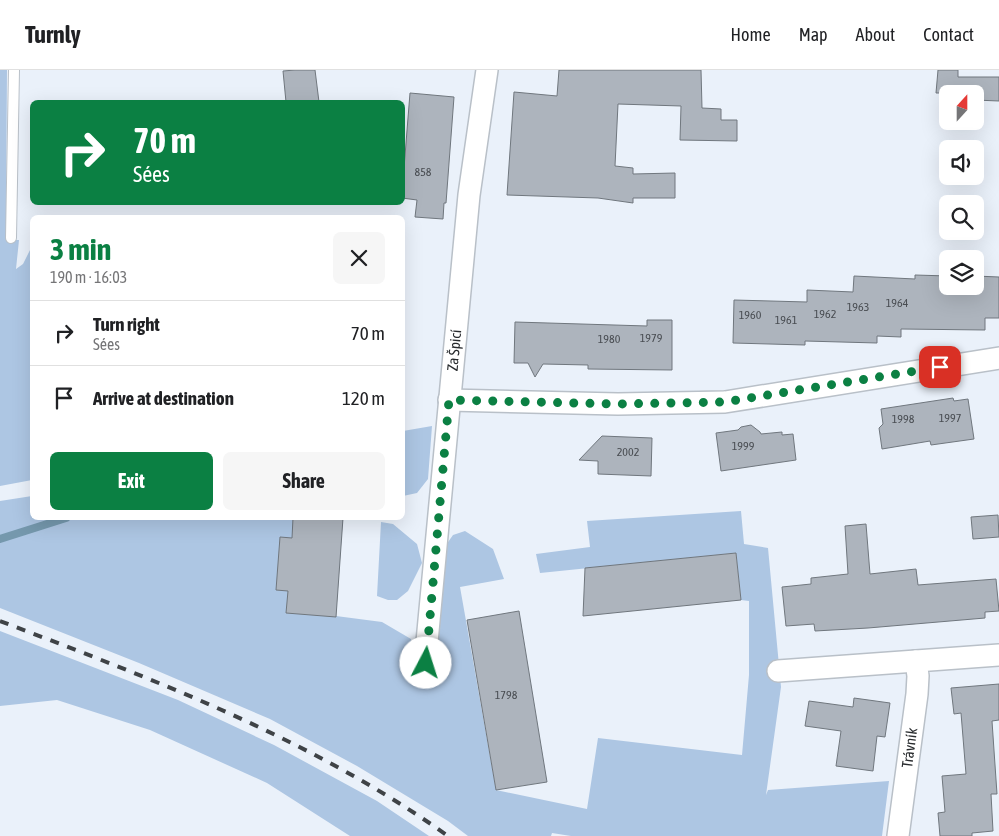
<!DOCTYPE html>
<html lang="en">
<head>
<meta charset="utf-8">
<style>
  :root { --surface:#fff; --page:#f6f6f6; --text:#202124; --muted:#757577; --line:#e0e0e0; --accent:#0b8043 }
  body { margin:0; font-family:"Asap Condensed",sans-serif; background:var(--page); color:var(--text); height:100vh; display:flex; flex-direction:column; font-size:19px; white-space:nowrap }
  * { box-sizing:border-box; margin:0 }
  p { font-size:16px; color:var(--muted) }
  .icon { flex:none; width:28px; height:28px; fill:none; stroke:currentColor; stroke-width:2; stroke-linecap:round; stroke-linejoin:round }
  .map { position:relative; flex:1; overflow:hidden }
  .details { position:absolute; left:30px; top:145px; width:375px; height:305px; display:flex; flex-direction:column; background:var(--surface); border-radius:8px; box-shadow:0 5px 20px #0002 }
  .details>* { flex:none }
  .hud { position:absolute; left:30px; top:30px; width:375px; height:105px; border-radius:8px; box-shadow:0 5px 20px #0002; background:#0b8043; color:#fff; overflow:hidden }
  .needle { width:32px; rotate:21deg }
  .buttons { position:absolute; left:939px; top:15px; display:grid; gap:10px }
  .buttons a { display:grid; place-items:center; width:45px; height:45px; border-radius:8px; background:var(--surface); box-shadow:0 5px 20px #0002; font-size:25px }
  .pin { position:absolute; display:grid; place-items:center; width:42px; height:42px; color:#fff; margin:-21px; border-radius:10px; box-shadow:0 2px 8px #0006 }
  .me { position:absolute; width:55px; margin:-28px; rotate:5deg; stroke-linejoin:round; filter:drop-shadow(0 0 4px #0008) }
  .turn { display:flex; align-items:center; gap:18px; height:105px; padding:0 20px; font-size:22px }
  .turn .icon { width:65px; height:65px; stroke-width:2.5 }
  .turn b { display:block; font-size:35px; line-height:42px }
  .round { display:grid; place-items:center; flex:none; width:52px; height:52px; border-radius:8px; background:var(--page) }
  .overview { display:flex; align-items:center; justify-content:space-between; height:85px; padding:0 20px }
  h1 { font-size:30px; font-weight:700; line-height:38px; color:var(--accent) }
  .cta { display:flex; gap:10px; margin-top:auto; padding:10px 20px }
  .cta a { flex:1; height:58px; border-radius:8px; background:var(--accent); color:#fff; font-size:20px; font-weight:700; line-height:58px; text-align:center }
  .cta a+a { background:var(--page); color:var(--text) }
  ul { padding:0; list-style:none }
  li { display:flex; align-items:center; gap:15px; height:65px; padding:0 20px; border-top:1px solid var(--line) }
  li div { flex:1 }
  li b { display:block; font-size:19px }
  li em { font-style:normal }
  header { display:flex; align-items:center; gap:30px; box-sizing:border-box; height:70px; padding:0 25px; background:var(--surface); border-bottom:1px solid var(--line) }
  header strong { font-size:24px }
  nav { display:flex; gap:28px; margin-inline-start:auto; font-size:18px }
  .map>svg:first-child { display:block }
  .green { fill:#adc6e3 }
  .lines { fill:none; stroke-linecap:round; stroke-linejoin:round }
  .stream { stroke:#7598ad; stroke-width:8 }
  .building { fill:#adb4bd; stroke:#70777e }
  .service-casing { stroke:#b9c0c8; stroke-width:12 }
  .minor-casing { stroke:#b9c0c8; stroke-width:24 }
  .service { stroke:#fff; stroke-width:10 }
  .minor { stroke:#fff; stroke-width:21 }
  .rail { stroke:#3f4347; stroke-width:4; stroke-dasharray:9 9; stroke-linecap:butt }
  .route { stroke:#0b8043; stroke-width:9; stroke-dasharray:0 16.2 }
  .labels { text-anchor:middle; stroke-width:5; stroke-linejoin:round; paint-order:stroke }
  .number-label { font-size:12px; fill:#494d52 }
  .street-label { font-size:15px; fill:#282b2e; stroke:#fdfdfd }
</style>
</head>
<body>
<header>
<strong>Turnly</strong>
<nav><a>Home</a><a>Map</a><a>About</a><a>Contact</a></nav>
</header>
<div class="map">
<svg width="999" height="766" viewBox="0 0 999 766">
  <rect width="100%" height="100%" fill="#eaf1fa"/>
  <path class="green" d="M 0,0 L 7,0 L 6,141 L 7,170 L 19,170 L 16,199 L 23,194 L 32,176 L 32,410 L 0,416 Z
    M 432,356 L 428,409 L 417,423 L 403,426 L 403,361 Z
    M 32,426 L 32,448 L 343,448 L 336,546 L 382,552 L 411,569 L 415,595 L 436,596 L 446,475 L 453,465 L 465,461 L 493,479 L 504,509 L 460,517 L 496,720 L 587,739 L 598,668 L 742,685 L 749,605 L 749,531 L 741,530 L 736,483 L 540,503 L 536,484 L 590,477 L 587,451 L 741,441 L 744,474 L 768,478 L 781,617 L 766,725 L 768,720 L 889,711 L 882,766 L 571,766 L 552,763 L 551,766 L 468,766 L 448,751 L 357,696 L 270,649 L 139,593 L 0,538 L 0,431 Z
    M 381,452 L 393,454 L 417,474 L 422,493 L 408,521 L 397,530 L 388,530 L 377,526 Z
    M 0,561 L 178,630 L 274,675 L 377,731 L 429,766 L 350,766 L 267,713 L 150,660 L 57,630 L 0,636 Z"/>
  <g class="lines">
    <path class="stream" d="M 0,469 L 66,448"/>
  </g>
  <path class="building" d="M 295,0 L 315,0 L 319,32 L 286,32 L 283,1 Z
    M 559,0 L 701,0 L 702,38 L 721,39 L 721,50 L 737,50 L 737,71 L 680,70 L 681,36 L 618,34 L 615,96 L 633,98 L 633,104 L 675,103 L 675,128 L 633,128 L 633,133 L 598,128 L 507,125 L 514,22 L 557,26 Z
    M 938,0 L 958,0 L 958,7 L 999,7 L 999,31 L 975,30 L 975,24 L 948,24 L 948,30 L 942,30 L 942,23 L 936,23 Z
    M 410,23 L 454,27 L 446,133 L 444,133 L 443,149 L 415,147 L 417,130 L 402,128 L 402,98 L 404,98 Z
    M 915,205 L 948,206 L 948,216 L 975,216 L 975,206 L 999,207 L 999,248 L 985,248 L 985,260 L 901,259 L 901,267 L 877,266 L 877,273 L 805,271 L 805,275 L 733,273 L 734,230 L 807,232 L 807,220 L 853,222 L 854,206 L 915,209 Z
    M 647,250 L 672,250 L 672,300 L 588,299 L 588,295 L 543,294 L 535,307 L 528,293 L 514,293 L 515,252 L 647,256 Z
    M 953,328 L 954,331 L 968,329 L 974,369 L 931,375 L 930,371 L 882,379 L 879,358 L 883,354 L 881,339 Z
    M 751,355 L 760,362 L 761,364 L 782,362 L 782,365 L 793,364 L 796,390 L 721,401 L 716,363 L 738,360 L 741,357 Z
    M 602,366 L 652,368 L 651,406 L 598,404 L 598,391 L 579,390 Z
    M 998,445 L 999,467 L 973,469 L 971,447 Z
    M 293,448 L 343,448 L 336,547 L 286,543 L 288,521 L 276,520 L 280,467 L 292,468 Z
    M 866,454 L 870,504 L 916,499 L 918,515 L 996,509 L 999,541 L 985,542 L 985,548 L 868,558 L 815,561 L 814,554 L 786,556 L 782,517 L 811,514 L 811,508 L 848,504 L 845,456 Z
    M 736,483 L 741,530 L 583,546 L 585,498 Z
    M 519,541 L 547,712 L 496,720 L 467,550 Z
    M 999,614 L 999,650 L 992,651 L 997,724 L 991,724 L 993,761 L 972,763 L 972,766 L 940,766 L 938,743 L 945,742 L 942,706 L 966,704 L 961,643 L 954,644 L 951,618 Z
    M 854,628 L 890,633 L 885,667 L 877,666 L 873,701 L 836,696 L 841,661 L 805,656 L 809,631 L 853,637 Z"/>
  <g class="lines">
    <defs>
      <path id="service" d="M 11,168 L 14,0"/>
      <g id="minor">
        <path d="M 449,330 L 618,334 L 725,332 L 999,288"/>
        <path id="s1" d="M 425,593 L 469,125 L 487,0"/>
        <path d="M 778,601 L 916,591"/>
        <path id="s2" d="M 898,766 L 917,624 L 918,606 L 916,591 L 999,585"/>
      </g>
    </defs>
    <use href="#service" class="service-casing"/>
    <use href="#minor" class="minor-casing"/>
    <use href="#service" class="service"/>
    <use href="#minor" class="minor"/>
    <path class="rail" d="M 0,551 C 155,610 312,669 448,766"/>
  </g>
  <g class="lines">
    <path class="route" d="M 426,593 L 449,330 L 618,334 L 725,332 L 940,297"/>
  </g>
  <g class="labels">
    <g class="number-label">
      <text x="423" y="106">858</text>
      <text x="897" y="237">1964</text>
      <text x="858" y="241">1963</text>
      <text x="825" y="248">1962</text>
      <text x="750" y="249">1960</text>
      <text x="786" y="254">1961</text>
      <text x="651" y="272">1979</text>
      <text x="609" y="273">1980</text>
      <text x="950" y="352">1997</text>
      <text x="903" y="353">1998</text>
      <text x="743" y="380">1999</text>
      <text x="628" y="386">2002</text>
      <text x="506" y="629">1798</text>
    </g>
    <g class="street-label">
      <text dy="5" stroke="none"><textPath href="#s1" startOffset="314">Za Špicí</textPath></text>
      <text dy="5" stroke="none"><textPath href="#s2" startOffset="89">Trávník</textPath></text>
    </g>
  </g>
</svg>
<div class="buttons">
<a><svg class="needle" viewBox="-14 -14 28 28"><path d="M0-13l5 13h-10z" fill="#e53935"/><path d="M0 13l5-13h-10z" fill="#757577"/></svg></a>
<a><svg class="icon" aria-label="sound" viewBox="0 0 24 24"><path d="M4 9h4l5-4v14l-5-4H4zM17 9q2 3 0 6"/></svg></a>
<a><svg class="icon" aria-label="search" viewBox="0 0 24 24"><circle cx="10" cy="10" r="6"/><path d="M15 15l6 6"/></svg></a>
<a><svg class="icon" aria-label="layers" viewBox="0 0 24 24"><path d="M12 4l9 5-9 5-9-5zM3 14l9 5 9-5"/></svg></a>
</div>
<div class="pin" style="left:940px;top:297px;background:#d93025"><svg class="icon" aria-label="arrive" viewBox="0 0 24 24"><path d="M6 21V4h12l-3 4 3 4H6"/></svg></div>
<svg class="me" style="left:426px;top:593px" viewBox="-20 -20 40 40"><circle r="19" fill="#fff"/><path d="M0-13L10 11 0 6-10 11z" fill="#0b8043"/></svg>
<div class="hud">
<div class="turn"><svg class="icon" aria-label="right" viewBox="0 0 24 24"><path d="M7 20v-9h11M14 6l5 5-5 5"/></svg><div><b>70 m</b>Sées</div></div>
</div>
<section class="details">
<div class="overview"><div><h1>3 min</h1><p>190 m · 16:03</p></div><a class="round"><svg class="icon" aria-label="close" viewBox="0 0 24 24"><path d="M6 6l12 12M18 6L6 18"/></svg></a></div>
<ul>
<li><svg class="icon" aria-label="right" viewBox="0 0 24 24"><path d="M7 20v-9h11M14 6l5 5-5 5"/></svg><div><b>Turn right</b><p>Sées</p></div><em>70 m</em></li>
<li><svg class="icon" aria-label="arrive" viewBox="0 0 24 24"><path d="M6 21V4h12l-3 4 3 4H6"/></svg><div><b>Arrive at destination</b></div><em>120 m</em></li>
</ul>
<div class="cta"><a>Exit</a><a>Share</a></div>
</section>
</div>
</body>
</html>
